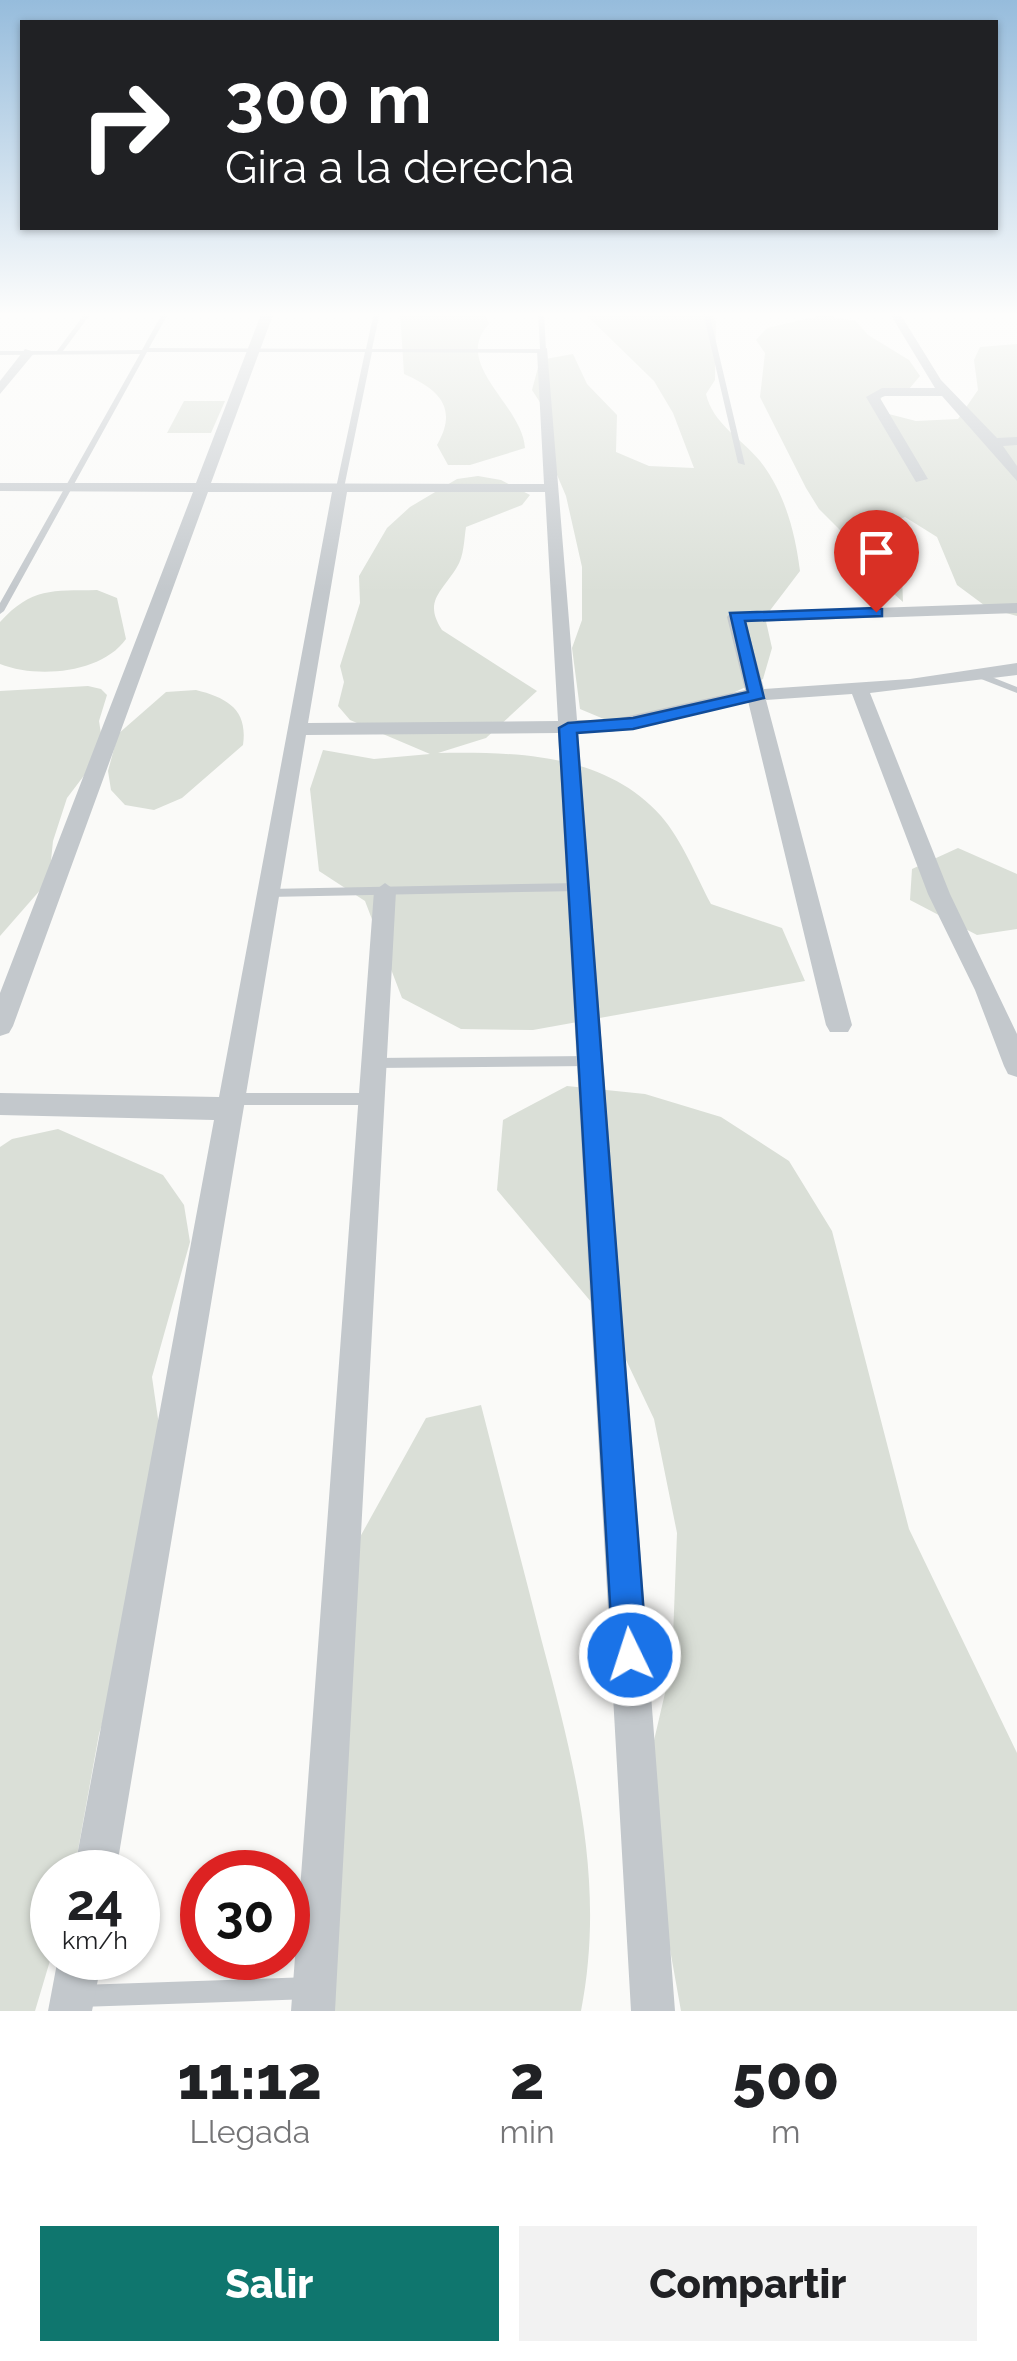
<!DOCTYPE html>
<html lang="es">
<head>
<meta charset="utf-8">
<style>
  :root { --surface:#fff; --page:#f2f2f2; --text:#202124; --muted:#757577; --accent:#0f766e }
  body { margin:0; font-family:Raleway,sans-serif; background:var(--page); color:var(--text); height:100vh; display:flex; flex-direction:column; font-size:38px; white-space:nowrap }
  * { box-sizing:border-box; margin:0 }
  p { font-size:32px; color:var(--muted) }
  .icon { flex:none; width:55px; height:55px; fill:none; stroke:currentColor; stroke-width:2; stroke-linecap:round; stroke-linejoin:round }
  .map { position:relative; height:2011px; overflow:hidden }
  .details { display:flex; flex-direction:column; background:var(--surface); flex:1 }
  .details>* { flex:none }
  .hud { position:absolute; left:20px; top:20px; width:978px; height:210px; border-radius:0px; box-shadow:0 2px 8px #0004; background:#202124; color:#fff; overflow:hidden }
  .speed { position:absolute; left:30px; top:1850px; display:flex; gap:20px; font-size:50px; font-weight:700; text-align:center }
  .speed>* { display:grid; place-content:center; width:130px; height:130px; border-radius:50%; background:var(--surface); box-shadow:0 2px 8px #0004; line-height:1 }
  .speed small { font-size:25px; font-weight:400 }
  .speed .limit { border:15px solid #d22; background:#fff; color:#111 }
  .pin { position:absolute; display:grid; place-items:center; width:85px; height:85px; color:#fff; margin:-102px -42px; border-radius:50% 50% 50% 0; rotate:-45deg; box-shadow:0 0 10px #0007 }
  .pin .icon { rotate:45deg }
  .me { position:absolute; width:110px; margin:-55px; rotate:356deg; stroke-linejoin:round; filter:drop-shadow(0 0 8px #0008) }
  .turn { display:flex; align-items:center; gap:35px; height:210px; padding:0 40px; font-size:45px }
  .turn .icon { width:130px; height:130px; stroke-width:2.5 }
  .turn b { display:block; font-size:70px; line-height:85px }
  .eta { display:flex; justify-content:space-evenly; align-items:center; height:170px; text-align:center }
  .eta b { font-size:60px; font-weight:800; line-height:70px }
  .action { display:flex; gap:20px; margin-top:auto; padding:20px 40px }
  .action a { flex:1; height:115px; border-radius:0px; background:var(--accent); color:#fff; font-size:40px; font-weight:800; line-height:115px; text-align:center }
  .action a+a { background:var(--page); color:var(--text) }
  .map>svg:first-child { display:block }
  .green { fill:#dadfd7 }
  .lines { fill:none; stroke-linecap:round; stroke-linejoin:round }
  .service { fill:#c3c8cc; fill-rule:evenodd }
  .minor { fill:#c3c8cc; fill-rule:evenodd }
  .route { fill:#1a73e8; stroke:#114b97; stroke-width:2.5 }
</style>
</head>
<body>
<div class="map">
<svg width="1017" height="2011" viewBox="0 0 1017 2011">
  <rect width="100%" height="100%" fill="#fafaf8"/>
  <path class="green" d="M 400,312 L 484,312 L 489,324 C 451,364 522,404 525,448 L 470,465 L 448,465 L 437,445 C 459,407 438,389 404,374 Z
    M 583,312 L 710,312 L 716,320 L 715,380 L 706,394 C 713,424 741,438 760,461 C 785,493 795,532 800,571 L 765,617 L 772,648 L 763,679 L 679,718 L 630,730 L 580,709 L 572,648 L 582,620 L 582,567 L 566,496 L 549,456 L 552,421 L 532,390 L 540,360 L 573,354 L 587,384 L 617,415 L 616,452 L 649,466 L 694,468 L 673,413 L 654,381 Z
    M 823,315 L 856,321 L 868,335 L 909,360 L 920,376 L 909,389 L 882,396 L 877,411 L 916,421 L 958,419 L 978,390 L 974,360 L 980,347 L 1017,344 L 1017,616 L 988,608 L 957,585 L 937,537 L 905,517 L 872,529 L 878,553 L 902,576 L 903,602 L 875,577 L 868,558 L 819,509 L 806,488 L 760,397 L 765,353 L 756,340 L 767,328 Z
    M 184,401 L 225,401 L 211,433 L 167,433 Z
    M 478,476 L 501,480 L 530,495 L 522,505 L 466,527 C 464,540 464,556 457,567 C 442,592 423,601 442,630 L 537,691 L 486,738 L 438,753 C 517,752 605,753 661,816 C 682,840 696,876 711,904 L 782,928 L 805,981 L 533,1030 L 461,1029 L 402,998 L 365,901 L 319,871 L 310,789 L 323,750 L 374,759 L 430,754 L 350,720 L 338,706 L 344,682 L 340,666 L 360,603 L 359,576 L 387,528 L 410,507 L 457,479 Z
    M 97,590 L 117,598 L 126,639 C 102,673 38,679 0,664 L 0,622 C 32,587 52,591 97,590 Z
    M 88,686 L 101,689 L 107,695 L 99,721 L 102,740 L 89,769 L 67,798 L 53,841 L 49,880 L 0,936 L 0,691 Z
    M 196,690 C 228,698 248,710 243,745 L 182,798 L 154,810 L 125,805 L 111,790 L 108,771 L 118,734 L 166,692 Z
    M 958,848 L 1017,874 L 1017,929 L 977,935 L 910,900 L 912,869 Z
    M 567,1086 L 645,1094 L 721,1117 L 789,1161 L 832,1231 L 909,1529 L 1017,1753 L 1017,2011 L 681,2011 L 642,1792 L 672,1663 L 677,1533 L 654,1419 L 608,1322 L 497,1190 L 503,1120 Z
    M 58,1129 L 163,1175 L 184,1205 L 190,1242 L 152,1377 L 166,1474 L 160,1533 L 99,1734 L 74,1872 L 52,1872 L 52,1954 L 35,2011 L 0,2011 L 0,1147 L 12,1139 Z
    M 481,1405 C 501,1484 522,1563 542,1642 C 575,1765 606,1883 581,2011 L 321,2011 L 360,1537 L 426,1418 Z"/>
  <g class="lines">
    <path class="service" d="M 86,312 L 92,312 L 63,351 L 142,350 L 163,312 L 169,312 L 149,348 L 366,349 L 374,312 L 380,312 L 372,349 L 540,349 L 538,312 L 544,312 L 546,351 L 543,353 L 372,352 L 344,488 L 340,490 L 336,488 L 365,352 L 147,352 L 4,611 L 0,614 L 0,603 L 140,354 L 0,355 L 0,351 L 57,351 Z
      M 703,312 L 709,312 L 745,465 L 738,463 Z
      M 979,672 L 1017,687 L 1017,693 L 976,677 L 974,675 Z
      M 579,883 L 585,887 L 579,891 L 268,897 L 262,893 L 268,889 Z
      M 590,1056 L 595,1057 L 597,1061 L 595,1065 L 590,1066 L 374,1068 L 369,1067 L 367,1063 L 369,1059 L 374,1058 Z
      M 232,1093 L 371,1093 L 376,1095 L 378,1099 L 376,1103 L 371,1105 L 232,1105 L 227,1103 L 225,1099 L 227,1095 Z
      M 310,1977 L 318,1980 L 321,1988 L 318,1996 L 310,1999 L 80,2007 L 72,2004 L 69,1996 L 72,1988 L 80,1985 Z"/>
    <path class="minor" d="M 262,312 L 274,312 L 211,483 L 544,484 L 537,351 L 547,348 L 577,720 L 611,720 L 745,690 L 727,617 L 730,613 L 1017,603 L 1017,613 L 746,622 L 764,689 L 910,679 L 1017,663 L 1017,675 L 870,693 L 950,894 L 1017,1034 L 1017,1077 L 1008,1074 L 1004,1066 L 975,990 L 928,894 L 852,694 L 766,700 L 852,1025 L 848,1032 L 830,1032 L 826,1025 L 748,701 L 611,732 L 578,732 L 675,2011 L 631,2011 L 558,733 L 306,735 L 116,1872 L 74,1872 L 214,1120 L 0,1115 L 0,1093 L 219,1097 L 332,492 L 208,492 L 13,1026 L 9,1033 L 0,1036 L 0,993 L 193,492 L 0,491 L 0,483 L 196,483 ZM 347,492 L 545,492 L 558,721 L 308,723 Z
      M 889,312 L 899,312 L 941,380 L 997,438 L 1017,437 L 1017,445 L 1003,446 L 1017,466 L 1017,481 L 942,396 L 885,396 L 880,398 L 928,479 L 916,482 L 866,397 L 882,388 L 935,388 Z
      M 25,349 L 35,352 L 0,394 L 0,381 Z
      M 385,883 L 396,891 L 335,2011 L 291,2011 L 374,891 Z
      M 58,1958 L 102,1958 L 92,2011 L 48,2011 Z"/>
  </g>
  <linearGradient id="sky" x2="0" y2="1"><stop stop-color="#96bcdc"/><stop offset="0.53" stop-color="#fdfdfc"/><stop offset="1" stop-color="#fdfdfc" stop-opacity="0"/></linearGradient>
  <rect width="1017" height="593" fill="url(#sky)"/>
  <path class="route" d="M 876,608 L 882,609 L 882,616 L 745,621 L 764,698 L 633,729 L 577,733 L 647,1655 L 642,1667 L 630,1672 L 618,1667 L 613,1655 L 559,728 L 568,723 L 633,718 L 748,692 L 730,613 Z"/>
</svg>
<div class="speed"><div>24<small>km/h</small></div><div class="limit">30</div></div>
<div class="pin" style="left:876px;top:612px;background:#d93025"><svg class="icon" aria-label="arrive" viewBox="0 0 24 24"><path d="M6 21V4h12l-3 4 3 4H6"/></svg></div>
<svg class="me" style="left:630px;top:1655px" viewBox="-20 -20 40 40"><circle r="17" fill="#1a73e8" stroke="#fff" stroke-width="3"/><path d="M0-11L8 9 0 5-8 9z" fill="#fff"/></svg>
<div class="hud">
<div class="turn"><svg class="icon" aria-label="right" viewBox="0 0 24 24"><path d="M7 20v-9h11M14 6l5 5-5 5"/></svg><div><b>300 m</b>Gira a la derecha</div></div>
</div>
</div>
<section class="details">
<div class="eta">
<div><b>11:12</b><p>Llegada</p></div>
<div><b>2</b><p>min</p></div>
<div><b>500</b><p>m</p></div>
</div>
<div class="action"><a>Salir</a><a>Compartir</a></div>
</section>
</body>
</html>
